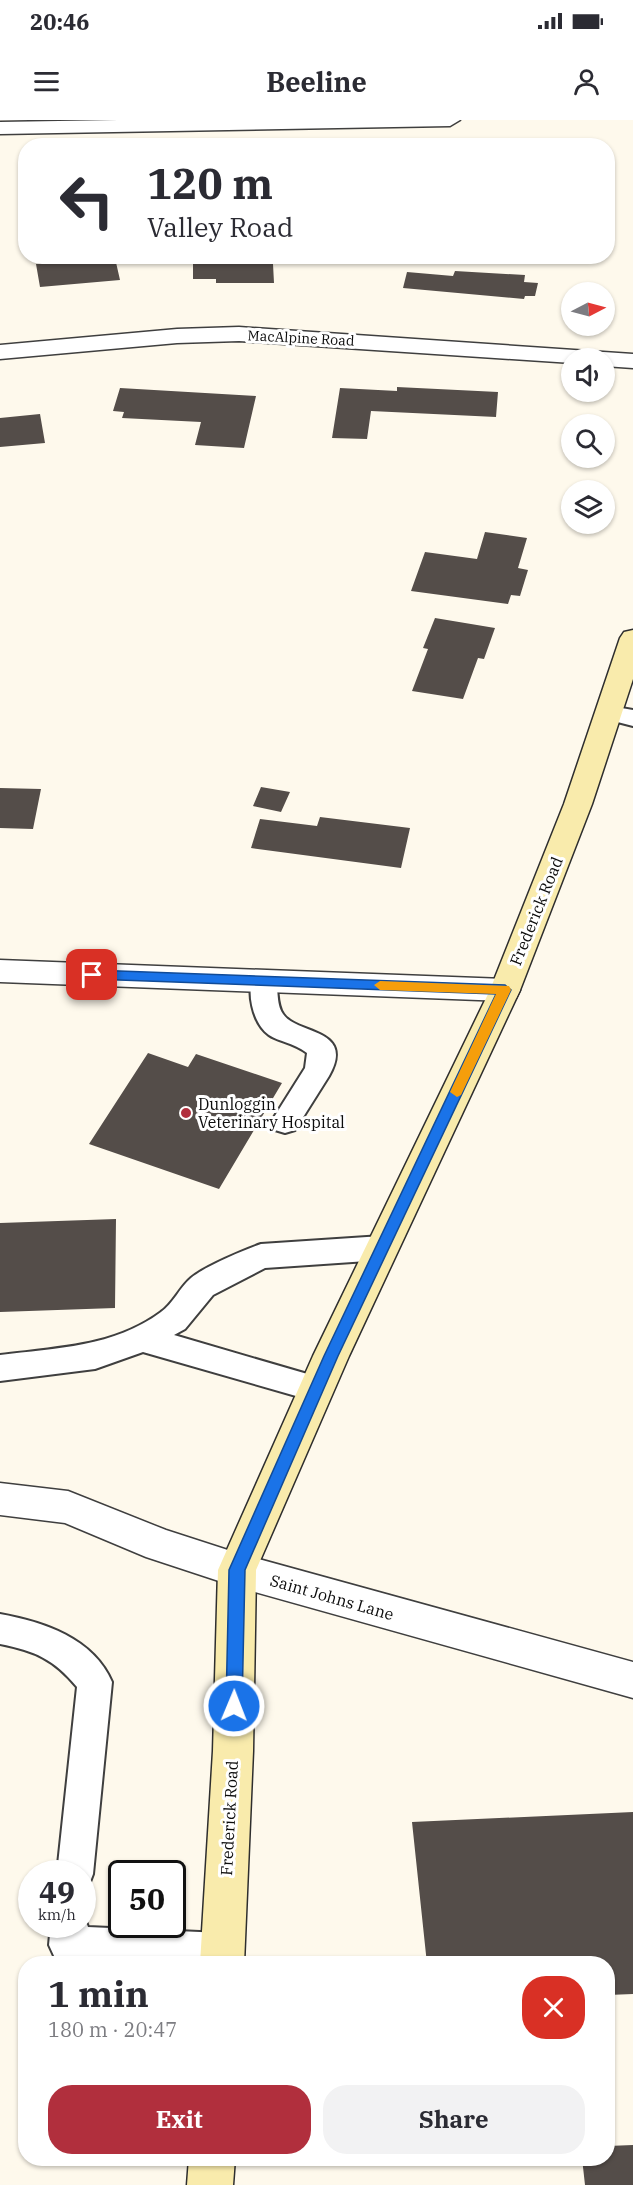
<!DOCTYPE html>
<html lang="en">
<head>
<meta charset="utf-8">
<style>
  :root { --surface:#fff; --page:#f2f2f3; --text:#2b2b33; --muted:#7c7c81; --accent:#b12f3d }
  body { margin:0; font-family:"IBM Plex Serif",serif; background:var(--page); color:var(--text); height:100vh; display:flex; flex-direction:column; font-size:22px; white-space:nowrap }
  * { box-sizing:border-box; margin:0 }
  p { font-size:20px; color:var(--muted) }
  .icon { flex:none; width:33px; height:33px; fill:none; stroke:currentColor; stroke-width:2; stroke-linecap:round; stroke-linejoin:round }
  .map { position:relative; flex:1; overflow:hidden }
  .drawer { position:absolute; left:18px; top:1836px; width:597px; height:210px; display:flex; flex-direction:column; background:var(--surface); border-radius:24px; box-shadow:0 2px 4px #0004 }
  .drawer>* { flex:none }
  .top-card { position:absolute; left:18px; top:18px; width:597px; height:126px; border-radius:24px; box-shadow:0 2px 4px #0004; background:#fff; color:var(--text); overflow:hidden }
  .needle { width:39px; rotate:84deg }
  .controls { position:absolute; left:561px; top:162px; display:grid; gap:12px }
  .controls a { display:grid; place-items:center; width:54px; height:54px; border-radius:50%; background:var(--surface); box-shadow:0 2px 4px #0004; font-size:30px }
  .speed { position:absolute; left:18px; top:1740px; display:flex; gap:12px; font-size:30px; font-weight:700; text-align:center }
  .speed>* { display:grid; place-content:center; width:78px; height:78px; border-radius:50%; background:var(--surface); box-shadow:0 2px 4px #0004; line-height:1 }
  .speed small { font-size:15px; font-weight:400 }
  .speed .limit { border:3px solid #111; border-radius:9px; background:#fff; color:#111 }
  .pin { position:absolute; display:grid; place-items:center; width:51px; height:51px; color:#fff; margin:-26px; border-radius:12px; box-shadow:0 3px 9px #0006 }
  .me { position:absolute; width:66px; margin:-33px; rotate:1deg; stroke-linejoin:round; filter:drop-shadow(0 0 4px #0008) }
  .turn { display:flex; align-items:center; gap:21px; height:126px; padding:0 30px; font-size:27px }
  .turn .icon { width:78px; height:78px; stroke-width:2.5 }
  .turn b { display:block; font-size:42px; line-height:51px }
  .round { display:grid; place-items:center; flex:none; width:63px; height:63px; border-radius:24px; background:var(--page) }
  .overview { display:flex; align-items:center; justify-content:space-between; height:102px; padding:0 30px }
  h1 { font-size:36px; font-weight:700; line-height:45px }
  .primary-button { display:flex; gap:12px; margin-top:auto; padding:12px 30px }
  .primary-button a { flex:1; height:69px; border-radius:24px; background:var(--accent); color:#fff; font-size:24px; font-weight:700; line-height:69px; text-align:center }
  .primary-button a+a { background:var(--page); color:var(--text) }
  .status { display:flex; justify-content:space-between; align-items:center; height:42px; padding:0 30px; background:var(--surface); direction:ltr }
  .status svg { height:16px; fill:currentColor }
  header { display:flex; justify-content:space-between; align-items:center; height:78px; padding:0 30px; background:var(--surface); font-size:27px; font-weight:700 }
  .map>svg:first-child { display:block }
  .building { fill:#544d49 }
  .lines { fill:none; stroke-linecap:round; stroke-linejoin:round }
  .service-casing { stroke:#3f3f3f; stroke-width:4 }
  .minor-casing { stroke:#3f3f3f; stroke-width:3 }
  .tertiary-casing { stroke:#3f3f3f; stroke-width:3 }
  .secondary-casing { stroke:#2e2e2e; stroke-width:3 }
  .service { fill:#fff; fill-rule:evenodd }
  .minor { fill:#fff; fill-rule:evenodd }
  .tertiary { fill:#fff; fill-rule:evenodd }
  .secondary { fill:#f9ebac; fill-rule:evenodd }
  .route { fill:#1a73e8; stroke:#114b97; stroke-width:1.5 }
  .slow { fill:#f59e0b }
  .poi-dot { fill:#b12f3d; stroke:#fff; stroke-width:2 }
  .labels { text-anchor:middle; stroke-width:6; stroke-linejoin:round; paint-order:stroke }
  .far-street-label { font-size:14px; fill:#0c0c0c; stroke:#fff }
  .street-label { font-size:16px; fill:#0c0c0c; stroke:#fff }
  .poi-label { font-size:16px; fill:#0c0c0c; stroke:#fff; text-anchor:start }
</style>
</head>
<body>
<div class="status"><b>20:46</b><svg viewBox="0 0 49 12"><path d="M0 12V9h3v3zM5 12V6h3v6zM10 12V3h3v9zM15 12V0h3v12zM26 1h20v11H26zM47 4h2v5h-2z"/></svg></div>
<header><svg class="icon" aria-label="menu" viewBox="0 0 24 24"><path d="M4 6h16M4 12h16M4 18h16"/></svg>Beeline<svg class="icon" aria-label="person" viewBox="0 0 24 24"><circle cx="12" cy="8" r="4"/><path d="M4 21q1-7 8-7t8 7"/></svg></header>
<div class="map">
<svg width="633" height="2065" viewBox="0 0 633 2065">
  <rect width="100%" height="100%" fill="#fef9ec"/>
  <path class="building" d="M 209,136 L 231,136 L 231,144 L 273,144 L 274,163 L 216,163 L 216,159 L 193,159 L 193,139 L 209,139 Z
    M 115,138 L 120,160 L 40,167 L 36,144 Z
    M 455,151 L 525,155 L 524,162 L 538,163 L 535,176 L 525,176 L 524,179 L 403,168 L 407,152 L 453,156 Z
    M 397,267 L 498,272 L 496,297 L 371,291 L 367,319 L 332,318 L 340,268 L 397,271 Z
    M 120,268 L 256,276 L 244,328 L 195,325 L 201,302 L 122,298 L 124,292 L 113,291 Z
    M 40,294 L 45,323 L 0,327 L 0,298 Z
    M 485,412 L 527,418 L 518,448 L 528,450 L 520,476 L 511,475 L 508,484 L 411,471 L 425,432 L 477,439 Z
    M 435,498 L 495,508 L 484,539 L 478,538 L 463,579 L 412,571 L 428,529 L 423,528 Z
    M 261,667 L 290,672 L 281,692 L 253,686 Z
    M 0,668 L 41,669 L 33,709 L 0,708 Z
    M 320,697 L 410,708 L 401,748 L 251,728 L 260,699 L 317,706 Z
    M 148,933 L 188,947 L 196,934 L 282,963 L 219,1069 L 89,1024 Z
    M 116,1099 L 115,1188 L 0,1192 L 0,1103 Z
    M 633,1692 L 633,1874 L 608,1875 L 608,1844 L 427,1844 L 412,1702 Z
    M 633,2025 L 633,2065 L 585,2065 L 582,2038 L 608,2038 L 608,2026 Z"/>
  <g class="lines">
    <defs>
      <path id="service" d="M 610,586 L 633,590 L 633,606 L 602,598 L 598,593 L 602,588 Z
        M 264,852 L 273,854 C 280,866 275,883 283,894 C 297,915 356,908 329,956 L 295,1010 L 285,1013 L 275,1010 L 271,1002 L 305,948 L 307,933 C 292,922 279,922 269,915 C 253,904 245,870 255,854 Z
        M 382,1116 L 392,1120 L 397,1128 L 392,1136 L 382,1140 L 265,1148 L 213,1175 L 185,1209 L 174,1215 L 328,1260 L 333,1269 L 328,1278 L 317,1282 L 143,1232 L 95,1249 L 0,1261 L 0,1235 C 56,1228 114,1227 161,1192 C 173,1184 180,1167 191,1158 C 204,1147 244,1130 261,1124 Z
        M 0,1494 C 44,1502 93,1518 112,1562 L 93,1754 L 88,1767 L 82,1769 L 82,1754 L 57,1754 L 77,1567 C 54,1539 35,1531 0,1524 Z
        M 82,1791 L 88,1807 L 222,1813 L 235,1819 L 241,1832 L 236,1844 L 68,1844 L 55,1838 L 49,1825 L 51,1804 L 82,1804 Z"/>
      <path id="minor" d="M 118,0 L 460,0 L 450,6 L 0,14 L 0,2 Z
        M 239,207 L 633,234 L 633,248 L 604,246 L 604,238 L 572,238 L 572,243 L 239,221 L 177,223 L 0,239 L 0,225 L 177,209 Z
        M 0,840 L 505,859 L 516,862 L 520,870 L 516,878 L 505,881 L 0,862 Z"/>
      <path id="tertiary" d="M 0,1363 L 68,1371 L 166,1410 L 237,1433 L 633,1542 L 633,1578 L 237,1467 L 146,1437 L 65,1403 L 0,1395 Z"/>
      <path id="secondary" d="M 633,510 L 633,559 L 592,684 L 520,870 L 349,1236 L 256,1450 L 253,1631 L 244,1844 L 200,1844 L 213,1631 L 218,1450 L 313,1236 L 490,870 L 564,684 L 620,518 L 624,512 Z
        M 189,2038 L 235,2038 L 233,2065 L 187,2065 Z"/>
    </defs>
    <use href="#service" class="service-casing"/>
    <use href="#minor" class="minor-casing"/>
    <use href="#tertiary" class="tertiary-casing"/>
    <use href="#secondary" class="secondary-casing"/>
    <use href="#service" class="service"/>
    <use href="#minor" class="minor"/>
    <use href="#tertiary" class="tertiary"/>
    <use href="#secondary" class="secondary"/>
  </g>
  <path class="route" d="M 92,850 L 505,865 L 511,870 L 338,1236 L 245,1450 L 242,1586 L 240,1591 L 234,1594 L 228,1591 L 226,1586 L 229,1450 L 324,1236 L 496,874 L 92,859 L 86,855 Z"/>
  <path class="slow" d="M 380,861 L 509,866 L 511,870 L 461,975 L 457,977 L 450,972 L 496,874 L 380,870 L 374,865 Z"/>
  <circle class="poi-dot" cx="186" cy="993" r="6"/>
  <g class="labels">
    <g class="far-street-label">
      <text transform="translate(301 218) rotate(3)" y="5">MacAlpine Road</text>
    </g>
    <g class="street-label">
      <text transform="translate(536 791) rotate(-68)" y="6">Frederick Road</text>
      <text transform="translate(332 1477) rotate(16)" y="6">Saint Johns Lane</text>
      <text transform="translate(229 1698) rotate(-87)" y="6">Frederick Road</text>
    </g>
    <g class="poi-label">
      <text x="198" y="990">Dunloggin<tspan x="198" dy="18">Veterinary Hospital</tspan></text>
    </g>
  </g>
</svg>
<div class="controls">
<a><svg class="needle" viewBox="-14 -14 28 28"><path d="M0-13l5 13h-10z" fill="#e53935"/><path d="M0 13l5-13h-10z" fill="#7c7c81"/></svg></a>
<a><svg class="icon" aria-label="sound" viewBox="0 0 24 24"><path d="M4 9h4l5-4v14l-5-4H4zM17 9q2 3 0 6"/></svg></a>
<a><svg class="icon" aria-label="search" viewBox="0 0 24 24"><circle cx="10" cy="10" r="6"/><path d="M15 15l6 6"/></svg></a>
<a><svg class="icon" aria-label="layers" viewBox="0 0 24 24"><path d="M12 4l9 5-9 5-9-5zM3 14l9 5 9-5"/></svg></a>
</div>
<div class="speed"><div>49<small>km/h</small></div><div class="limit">50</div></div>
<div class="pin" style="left:92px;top:855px;background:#d93025"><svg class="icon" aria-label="arrive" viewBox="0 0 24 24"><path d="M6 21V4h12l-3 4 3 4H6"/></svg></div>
<svg class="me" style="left:234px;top:1586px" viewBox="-20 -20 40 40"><circle r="17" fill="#1a73e8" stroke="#fff" stroke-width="3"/><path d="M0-11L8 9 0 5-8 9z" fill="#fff"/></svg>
<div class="top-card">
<div class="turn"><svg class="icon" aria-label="left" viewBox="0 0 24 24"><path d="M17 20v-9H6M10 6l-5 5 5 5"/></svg><div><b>120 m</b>Valley Road</div></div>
</div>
<section class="drawer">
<div class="overview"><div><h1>1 min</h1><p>180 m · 20:47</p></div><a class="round" style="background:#d93025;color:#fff"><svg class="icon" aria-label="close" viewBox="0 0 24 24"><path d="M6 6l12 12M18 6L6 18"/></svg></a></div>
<div class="primary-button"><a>Exit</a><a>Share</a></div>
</section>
</div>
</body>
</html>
